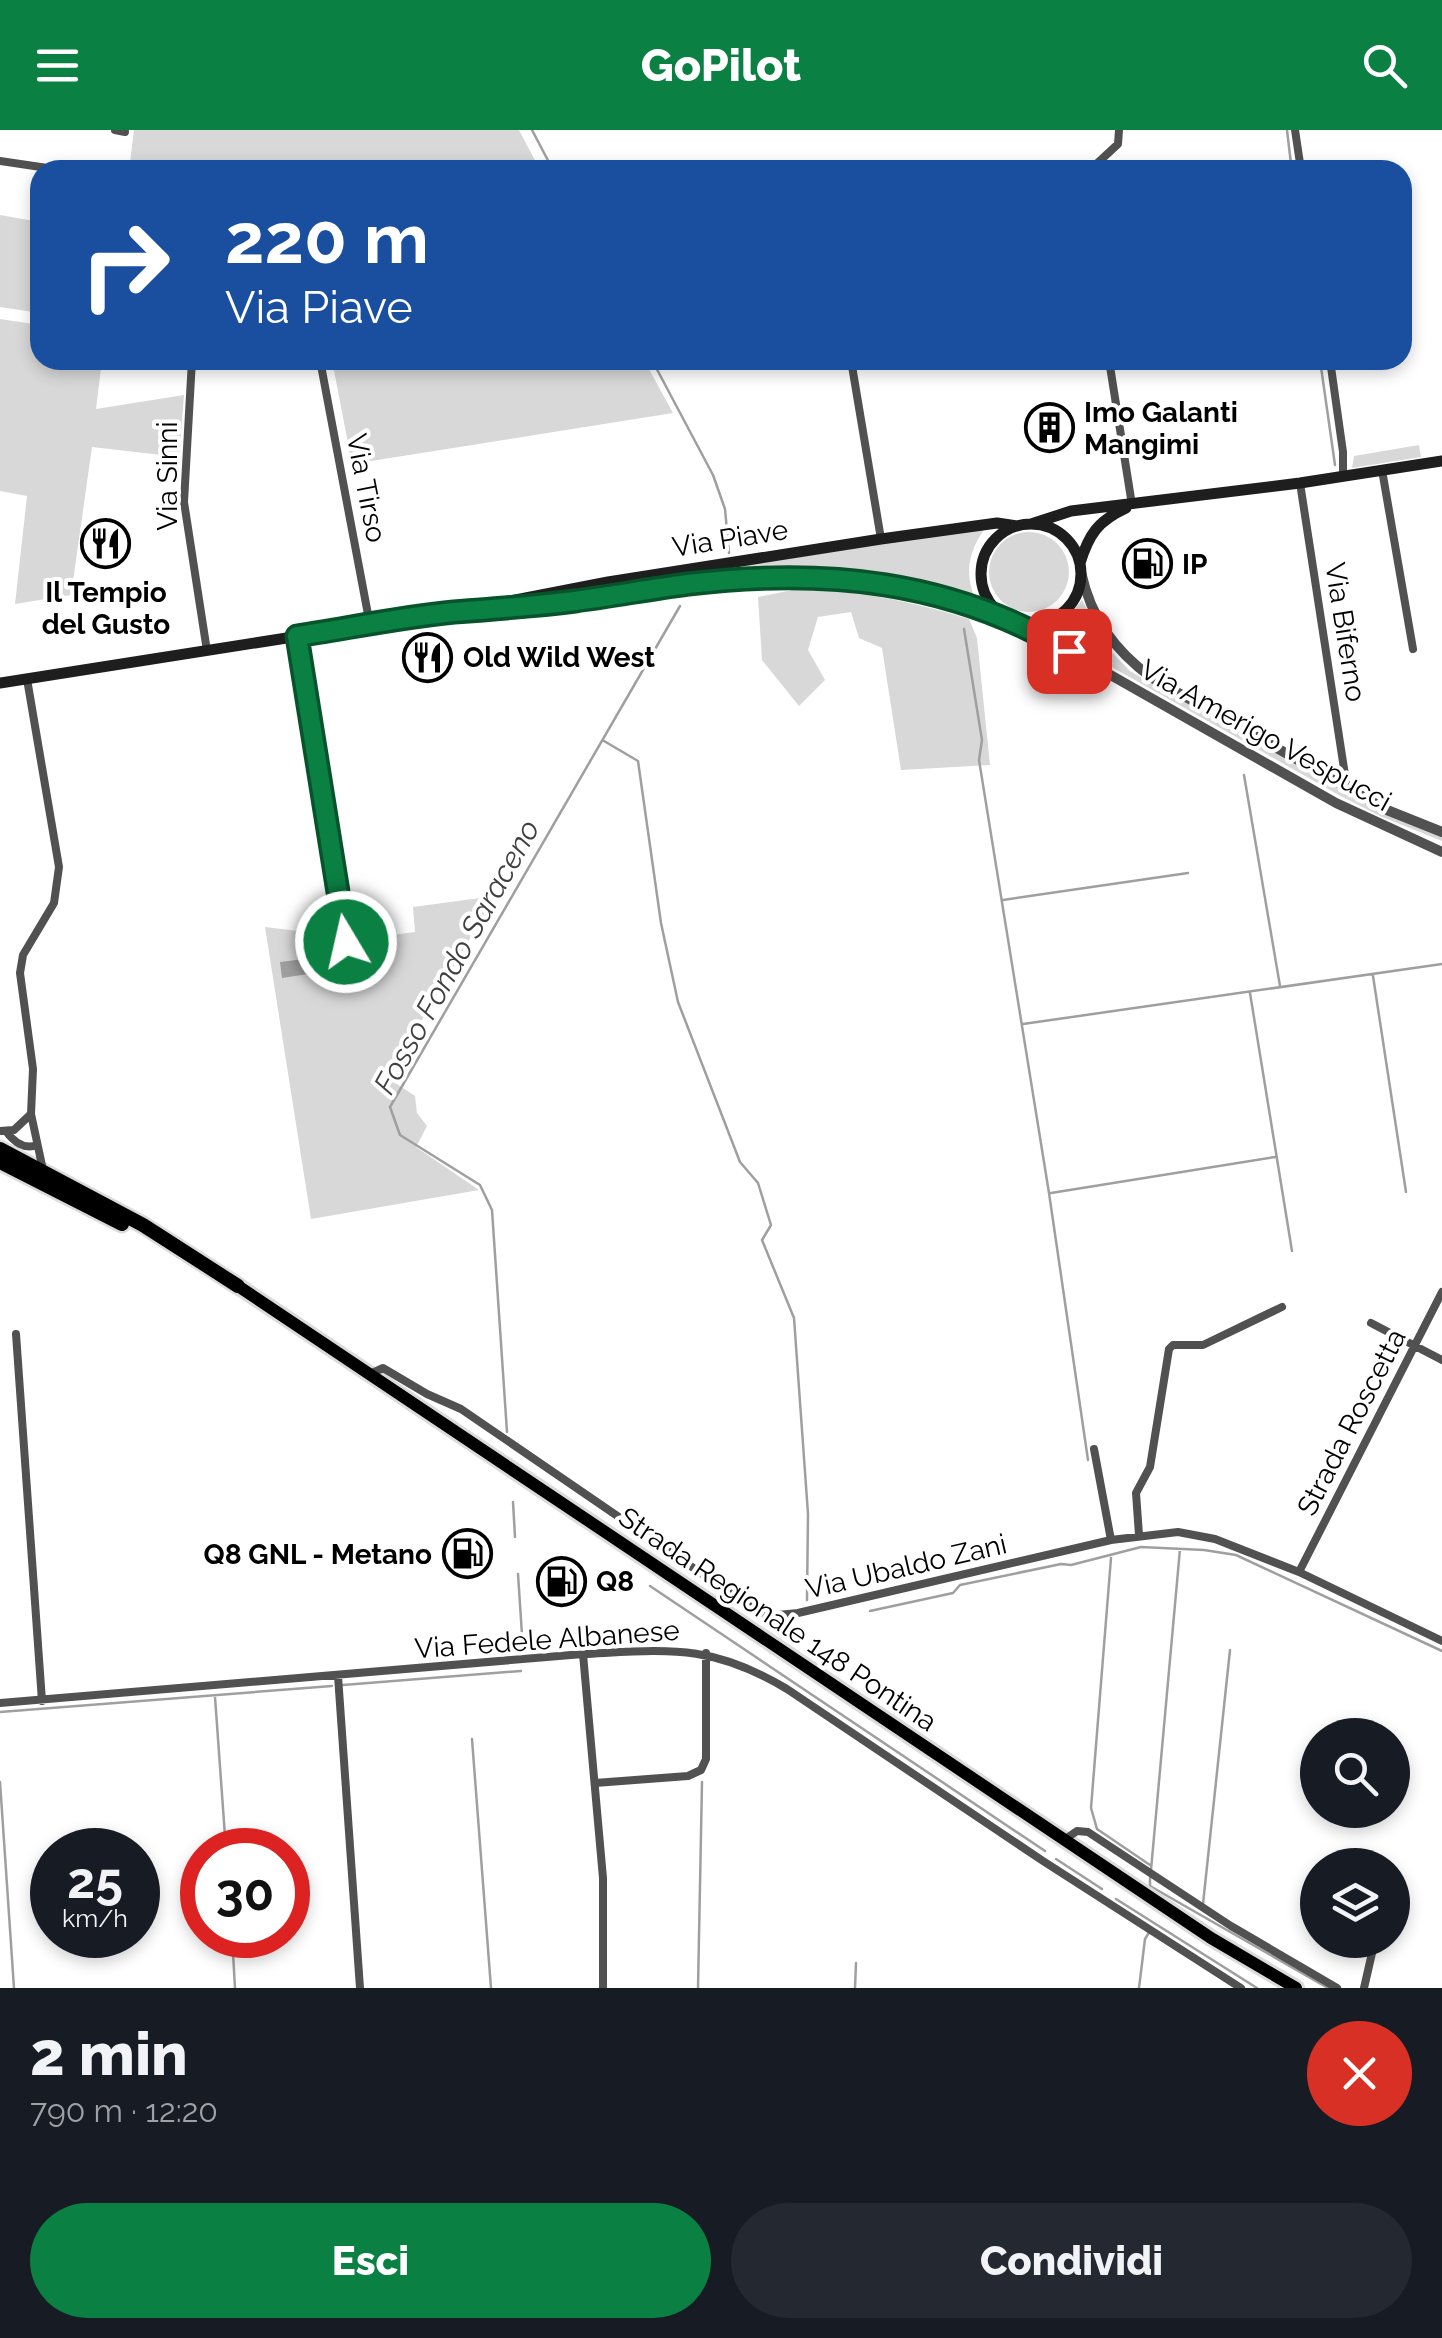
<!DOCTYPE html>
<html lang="it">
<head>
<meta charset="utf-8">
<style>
  :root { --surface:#171b24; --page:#242831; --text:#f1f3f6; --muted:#9ea1a6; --accent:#0b8043 }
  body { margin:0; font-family:Raleway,sans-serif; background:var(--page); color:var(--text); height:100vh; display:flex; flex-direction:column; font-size:38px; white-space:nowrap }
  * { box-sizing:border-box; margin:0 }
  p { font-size:32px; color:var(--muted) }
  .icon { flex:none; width:55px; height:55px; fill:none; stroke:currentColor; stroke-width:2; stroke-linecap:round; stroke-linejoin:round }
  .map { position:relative; height:1858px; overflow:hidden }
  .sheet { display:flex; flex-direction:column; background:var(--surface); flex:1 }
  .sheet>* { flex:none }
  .guide { position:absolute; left:30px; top:30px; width:1382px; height:210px; border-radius:30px; box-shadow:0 5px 15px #0003; background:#1a4fa0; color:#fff; overflow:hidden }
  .fabs { position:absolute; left:1300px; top:1588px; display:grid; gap:20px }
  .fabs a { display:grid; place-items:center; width:110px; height:110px; border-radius:50%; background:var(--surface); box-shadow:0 5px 15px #0003; font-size:50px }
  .speed { position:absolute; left:30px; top:1698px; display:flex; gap:20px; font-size:50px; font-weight:700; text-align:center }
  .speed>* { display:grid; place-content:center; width:130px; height:130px; border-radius:50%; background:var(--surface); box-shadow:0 5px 15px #0003; line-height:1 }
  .speed small { font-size:25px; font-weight:400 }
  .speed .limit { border:15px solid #d22; background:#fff; color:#111 }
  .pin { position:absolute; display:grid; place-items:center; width:85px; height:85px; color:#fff; margin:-42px; border-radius:20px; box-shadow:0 5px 15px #0006 }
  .me { position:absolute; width:110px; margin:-55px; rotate:351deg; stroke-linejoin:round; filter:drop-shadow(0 0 8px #0008) }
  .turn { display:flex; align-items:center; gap:35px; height:210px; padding:0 30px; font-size:45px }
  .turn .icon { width:130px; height:130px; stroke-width:2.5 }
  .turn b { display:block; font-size:70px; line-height:85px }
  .round { display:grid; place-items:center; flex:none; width:105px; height:105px; border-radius:52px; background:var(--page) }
  .summary { display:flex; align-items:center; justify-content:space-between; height:170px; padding:0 30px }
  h1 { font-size:60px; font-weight:800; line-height:75px }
  .action { display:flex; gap:20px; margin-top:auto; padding:20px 30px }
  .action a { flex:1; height:115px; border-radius:60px; background:var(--accent); color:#fff; font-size:40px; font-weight:800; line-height:115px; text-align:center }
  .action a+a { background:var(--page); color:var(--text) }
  header { display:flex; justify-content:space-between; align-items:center; height:130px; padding:0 30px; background:var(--accent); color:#fff; font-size:45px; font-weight:800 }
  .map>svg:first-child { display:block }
  .green { fill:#d8d8d8 }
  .water { fill:#9f9f9f }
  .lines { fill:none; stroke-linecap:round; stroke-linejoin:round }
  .stream { stroke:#9f9f9f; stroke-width:2.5 }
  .primary-casing { stroke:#dbdbdb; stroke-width:18 }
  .trunk-casing { stroke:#dbdbdb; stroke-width:19 }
  .minor { stroke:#515151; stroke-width:8 }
  .tertiary { stroke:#515151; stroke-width:10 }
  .secondary { stroke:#1e1e1e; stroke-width:11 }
  .primary { stroke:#000; stroke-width:12 }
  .trunk { stroke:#000; stroke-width:14 }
  .route-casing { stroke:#07532c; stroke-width:25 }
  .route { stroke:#0b8043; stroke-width:18 }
  .labels { text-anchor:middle; stroke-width:8; stroke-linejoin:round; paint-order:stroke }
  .poi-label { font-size:28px; font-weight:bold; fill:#000; stroke:#fff; text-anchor:start }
  .street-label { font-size:28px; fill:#000; stroke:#fff }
  .water-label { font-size:30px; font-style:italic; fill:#404040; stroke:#fff }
</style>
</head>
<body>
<header><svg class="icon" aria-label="menu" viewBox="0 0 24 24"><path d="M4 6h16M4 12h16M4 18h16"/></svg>GoPilot<svg class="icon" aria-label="search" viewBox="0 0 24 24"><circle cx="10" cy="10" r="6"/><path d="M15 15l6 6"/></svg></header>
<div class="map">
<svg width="1442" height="1858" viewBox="0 0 1442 1858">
  <rect width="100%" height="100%" fill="#fff"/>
  <path class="green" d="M 134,0 L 519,0 L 540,40 L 129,40 Z
    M 0,85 L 40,92 L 40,183 L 0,177 Z
    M 0,189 L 40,195 L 40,230 L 102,230 L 96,279 L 184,265 L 179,327 L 92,317 L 71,465 L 15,474 L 27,366 L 0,361 Z
    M 332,230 L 644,230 L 673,283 L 352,334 Z
    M 1419,315 L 1421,327 L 1352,338 L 1354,326 Z
    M 985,398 C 969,422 964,441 975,469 C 907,449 840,436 769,438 C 705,440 641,454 578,464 L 577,461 Z
    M989 442a40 40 0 1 1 80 0a40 40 0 1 1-80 0Z
    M 792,460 C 853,459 911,471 969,489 L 977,508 L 990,635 L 901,640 L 882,518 L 859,508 L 851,482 L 818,487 L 808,520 L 825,550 L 799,576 L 762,530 L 758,467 Z
    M 1082,470 L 1106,516 L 1130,541 L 1375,679 L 1442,707 L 1442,711 L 1380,686 L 1337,664 L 1046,500 L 1067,489 Z
    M 495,766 L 388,948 L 415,966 L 417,983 L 427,996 L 416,1017 L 479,1060 L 311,1089 L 265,797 L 340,806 L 340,812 L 415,802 L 413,777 Z"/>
  <path class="water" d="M 313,828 L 315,843 L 282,848 L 280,832 Z"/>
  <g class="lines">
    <path class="stream" d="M 532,0 L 553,40
      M 1287,0 L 1291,34
      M 652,230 L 713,345 L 725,379 L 729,423
      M 1320,230 L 1335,335
      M 964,499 L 982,610 L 979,630 L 1049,1063 L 1088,1330
      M 604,611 L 638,631 L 661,793 L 678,872 L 740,1032 L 758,1053 L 771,1095 L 762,1110 L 794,1188 L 808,1384 L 807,1470
      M 1244,645 L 1280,856
      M 1003,770 L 1188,743
      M 1373,846 L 1406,1062
      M 1250,863 L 1292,1121
      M 1023,894 L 1442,834
      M 1051,1063 L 1275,1027
      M 507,1302 L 492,1080 L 480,1055 L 400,1005 L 390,977 L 680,476
      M 513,1372 L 515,1407
      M 1111,1428 L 1091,1678 L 1097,1699 L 1150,1735
      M 518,1444 L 523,1520
      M 650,1456 L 1045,1721
      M 870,1481 L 953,1463 L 960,1455 L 1061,1434 L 1071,1435 L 1141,1417 L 1204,1420 L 1236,1425 L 1442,1521
      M 343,1555 L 521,1541
      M 215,1567 L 226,1720
      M 0,1582 L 332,1556
      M 472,1609 L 491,1858
      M 0,1652 L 14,1858
      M 1056,1729 L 1102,1759
      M 1151,1740 L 1180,1419
      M 1150,1748 L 1150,1756 L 1328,1858
      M 1116,1769 L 1257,1858
      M 1203,1774 L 1230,1520
      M 232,1805 L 235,1858
      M 698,1858 L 702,1652
      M 855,1858 L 856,1833
      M 1139,1858 L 1145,1809 L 1150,1801"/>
    <defs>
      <path id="primary" d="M 238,1156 L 1211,1808 L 1296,1858"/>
      <path id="trunk" d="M 0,1019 L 143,1095 L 238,1156
        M 0,1032 L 122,1094"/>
    </defs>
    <use href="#primary" class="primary-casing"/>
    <use href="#trunk" class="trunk-casing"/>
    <path class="minor" d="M 115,0 L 125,2
      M 1295,0 L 1301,40
      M 0,31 L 61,40
      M 1090,40 L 1118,14 L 1119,0
      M 1272,40 L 1301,35
      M 192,230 L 184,372 L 207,521
      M 320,230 L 370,495
      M 851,230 L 881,409
      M 1109,230 L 1132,375
      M 1330,230 L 1343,322 L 1343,347
      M 1382,340 L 1413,519
      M 1300,353 L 1347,658
      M 297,507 L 346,811
      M 27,549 L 59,737 L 54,773 L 23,825 L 20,843 L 33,939 L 31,984 L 43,1040
      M 0,1001 L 14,1000 L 31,984
      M 6,1001 C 13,1011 24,1020 37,1015
      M 1371,1193 L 1442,1230
      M 16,1204 L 42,1571
      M 370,1244 L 383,1238 L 427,1264 L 461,1279 L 746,1474 L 768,1486 L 798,1483 L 1111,1410 L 1178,1402 L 1215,1409 L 1299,1442 L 1442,1511
      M 1094,1319 L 1111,1410
      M 1139,1405 L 1136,1363 L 1150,1337 L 1169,1219 L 1173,1215 L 1203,1215 L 1282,1177
      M 1299,1442 L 1442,1162
      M 583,1524 L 603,1748 L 603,1858
      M 338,1546 L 360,1858
      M 0,1573 L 583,1524 C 668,1520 710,1513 787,1559 L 1043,1731 L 1241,1858
      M 595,1653 L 688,1646 L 701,1640 L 706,1629 L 706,1523
      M 1064,1710 L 1077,1701 L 1088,1702 L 1231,1796 L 1337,1858
      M 1364,1858 L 1375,1810"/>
    <path class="tertiary" d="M 1081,442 C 1091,488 1114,520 1152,548 L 1387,680 L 1442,702
      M 1019,493 L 1336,673 L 1442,722"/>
    <path class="secondary" d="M 1031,394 L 1071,381 L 1300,353 L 1442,331
      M981 444a50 50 0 1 1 100 0a50 50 0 1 1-100 0Z
      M 1080,433 C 1089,404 1098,391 1126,378
      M 481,481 C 550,477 618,463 686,454 C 795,441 900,449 1003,486
      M 0,553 L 452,482 L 608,452 L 881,409 L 997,393 L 1017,396"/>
    <use href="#primary" class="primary"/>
    <use href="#trunk" class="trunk"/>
  </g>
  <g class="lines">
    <defs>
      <path id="route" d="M 346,812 L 297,506 C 349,498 402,487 454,482 C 495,479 535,476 575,471 C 613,466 650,459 688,454 C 825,438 949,450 1069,521"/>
    </defs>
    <use href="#route" class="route-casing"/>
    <use href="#route" class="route"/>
  </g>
  <defs>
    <symbol id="building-ring" viewBox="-11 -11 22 22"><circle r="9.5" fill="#fff" stroke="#000" stroke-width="1.5"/><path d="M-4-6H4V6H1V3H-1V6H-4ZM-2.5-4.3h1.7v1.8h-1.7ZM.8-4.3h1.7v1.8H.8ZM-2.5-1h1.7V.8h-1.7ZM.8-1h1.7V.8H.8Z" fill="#000"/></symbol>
    <symbol id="restaurant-ring" viewBox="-11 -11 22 22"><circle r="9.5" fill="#fff" stroke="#000" stroke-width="1.5"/><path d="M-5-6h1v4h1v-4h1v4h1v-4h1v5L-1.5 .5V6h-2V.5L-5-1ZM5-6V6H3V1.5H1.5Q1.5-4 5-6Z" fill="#000"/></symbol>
    <symbol id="fuel-ring" viewBox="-11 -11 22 22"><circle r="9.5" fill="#fff" stroke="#000" stroke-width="1.5"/><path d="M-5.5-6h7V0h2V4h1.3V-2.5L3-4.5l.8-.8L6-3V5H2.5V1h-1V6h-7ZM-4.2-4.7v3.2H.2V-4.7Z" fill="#000"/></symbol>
  </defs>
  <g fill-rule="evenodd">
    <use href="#building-ring" x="1022" y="270" width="55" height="55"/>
    <use href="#restaurant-ring" x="78" y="386" width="55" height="55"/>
    <use href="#fuel-ring" x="1120" y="406" width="55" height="55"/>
    <use href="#restaurant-ring" x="400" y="500" width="55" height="55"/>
    <use href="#fuel-ring" x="440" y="1396" width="55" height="55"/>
    <use href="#fuel-ring" x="534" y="1424" width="55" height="55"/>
  </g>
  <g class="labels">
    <g class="poi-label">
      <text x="1084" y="292">Imo Galanti<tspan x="1084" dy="32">Mangimi</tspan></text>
      <text x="1182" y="444">IP</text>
      <text x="106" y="472" text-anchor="middle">Il Tempio<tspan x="106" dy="32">del Gusto</tspan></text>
      <text x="463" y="537">Old Wild West</text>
      <text x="432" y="1434" text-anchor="end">Q8 GNL - Metano</text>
      <text x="596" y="1461">Q8</text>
    </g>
    <g class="street-label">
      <text transform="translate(167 346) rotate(-90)" y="10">Via Sinni</text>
      <text transform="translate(367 358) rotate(79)" y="10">Via Tirso</text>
      <text transform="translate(730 408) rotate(-9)" y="10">Via Piave</text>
      <text transform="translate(1346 502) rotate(81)" y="10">Via Biferno</text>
      <text transform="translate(1266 605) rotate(29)" y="10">Via Amerigo Vespucci</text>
      <text transform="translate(1351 1292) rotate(-63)" y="10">Strada Roscetta</text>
      <text transform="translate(906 1436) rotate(-13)" y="10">Via Ubaldo Zani</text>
      <text transform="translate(778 1489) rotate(34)" y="10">Strada Regionale 148 Pontina</text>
      <text transform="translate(547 1509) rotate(-4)" y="10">Via Fedele Albanese</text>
    </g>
    <g class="water-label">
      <text transform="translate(457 827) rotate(-61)" y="10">Fosso Fondo Saraceno</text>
    </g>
  </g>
</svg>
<div class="fabs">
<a><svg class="icon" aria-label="search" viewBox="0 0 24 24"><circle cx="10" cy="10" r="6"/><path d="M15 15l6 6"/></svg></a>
<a><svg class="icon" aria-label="layers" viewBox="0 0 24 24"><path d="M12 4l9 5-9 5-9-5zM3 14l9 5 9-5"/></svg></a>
</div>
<div class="speed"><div>25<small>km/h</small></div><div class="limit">30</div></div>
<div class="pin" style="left:1069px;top:521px;background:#d93025"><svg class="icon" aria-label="arrive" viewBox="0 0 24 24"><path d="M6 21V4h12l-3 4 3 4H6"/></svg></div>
<svg class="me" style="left:346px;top:812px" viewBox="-20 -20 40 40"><circle r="17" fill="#0b8043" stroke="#fff" stroke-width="3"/><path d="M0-11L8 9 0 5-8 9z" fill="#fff"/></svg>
<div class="guide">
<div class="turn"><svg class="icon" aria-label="right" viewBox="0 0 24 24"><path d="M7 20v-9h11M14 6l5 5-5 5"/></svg><div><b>220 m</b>Via Piave</div></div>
</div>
</div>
<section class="sheet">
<div class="summary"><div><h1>2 min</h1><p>790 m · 12:20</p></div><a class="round" style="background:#d93025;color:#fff"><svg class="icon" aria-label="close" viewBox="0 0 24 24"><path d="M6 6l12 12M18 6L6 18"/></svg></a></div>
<div class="action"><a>Esci</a><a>Condividi</a></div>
</section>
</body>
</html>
